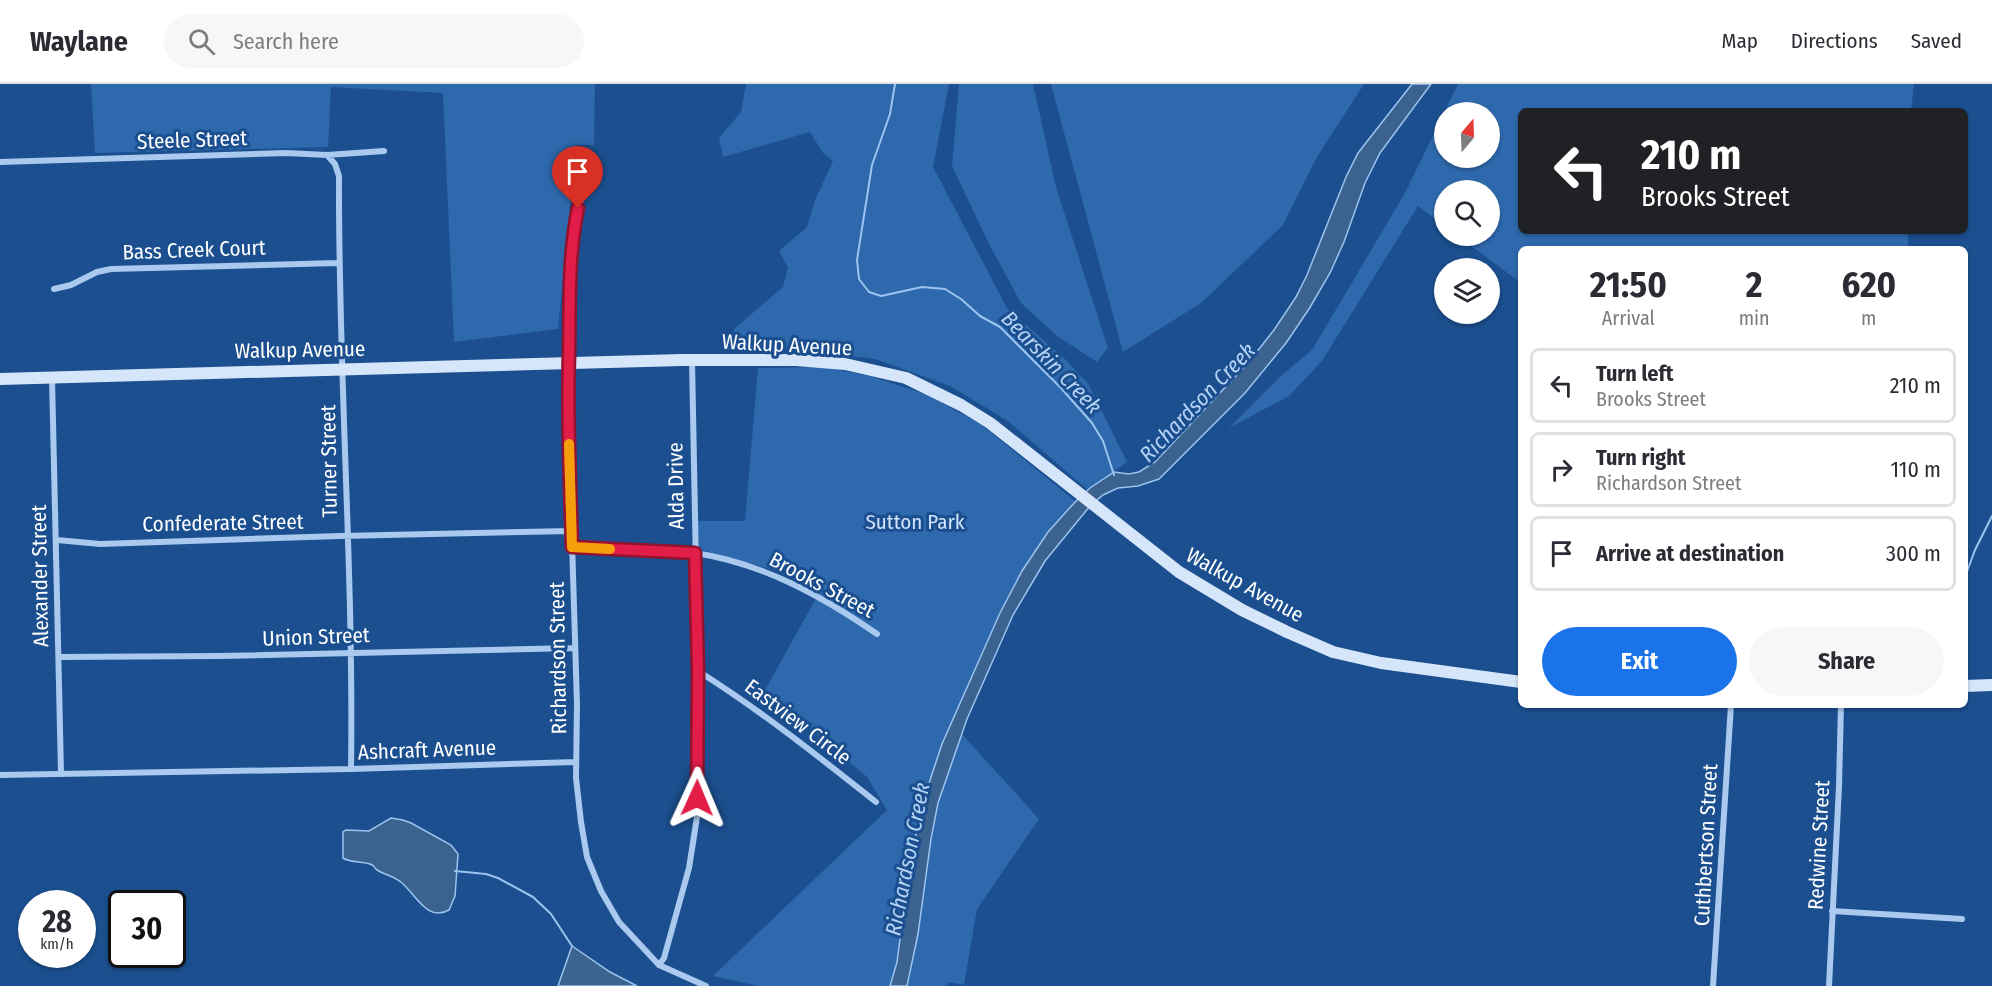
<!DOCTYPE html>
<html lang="en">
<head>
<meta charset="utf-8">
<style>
  :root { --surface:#fff; --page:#f7f7f7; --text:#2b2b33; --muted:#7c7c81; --line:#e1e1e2; --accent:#1a73e8 }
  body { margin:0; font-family:"Fira Sans Condensed",sans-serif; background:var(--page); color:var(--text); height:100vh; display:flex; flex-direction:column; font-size:22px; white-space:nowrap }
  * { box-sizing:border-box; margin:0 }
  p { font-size:20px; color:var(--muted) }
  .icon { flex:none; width:33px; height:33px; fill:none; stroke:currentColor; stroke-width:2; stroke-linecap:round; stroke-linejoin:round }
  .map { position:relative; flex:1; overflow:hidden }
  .details { position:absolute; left:1518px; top:162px; width:450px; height:462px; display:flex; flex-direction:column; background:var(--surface); border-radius:9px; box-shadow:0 2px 4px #0004 }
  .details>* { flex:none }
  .banner { position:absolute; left:1518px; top:24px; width:450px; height:126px; border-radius:9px; box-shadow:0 2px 4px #0004; background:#202124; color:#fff; overflow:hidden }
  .needle { width:39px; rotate:19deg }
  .tools { position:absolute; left:1434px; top:18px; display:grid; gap:12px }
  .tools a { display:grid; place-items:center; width:66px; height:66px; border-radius:50%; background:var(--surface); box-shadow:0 2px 4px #0004; font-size:30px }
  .speed { position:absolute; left:18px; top:806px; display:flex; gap:12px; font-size:30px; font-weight:700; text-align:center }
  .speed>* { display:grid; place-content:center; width:78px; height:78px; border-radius:50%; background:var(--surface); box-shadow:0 2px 4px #0004; line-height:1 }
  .speed small { font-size:15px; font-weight:400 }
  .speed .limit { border:3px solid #111; border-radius:9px; background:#fff; color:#111 }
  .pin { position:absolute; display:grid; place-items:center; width:51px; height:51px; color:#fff; margin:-62px -26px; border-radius:50% 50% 50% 0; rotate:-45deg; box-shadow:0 0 6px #0007 }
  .pin .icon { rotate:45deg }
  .me { position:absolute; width:66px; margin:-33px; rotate:1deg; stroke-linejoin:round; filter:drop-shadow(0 0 4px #0008) }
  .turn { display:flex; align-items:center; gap:21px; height:126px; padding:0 24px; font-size:27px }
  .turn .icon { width:78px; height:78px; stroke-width:2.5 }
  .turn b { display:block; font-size:42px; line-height:51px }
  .eta { display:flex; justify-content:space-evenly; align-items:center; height:102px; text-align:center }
  .eta b { font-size:36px; font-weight:700; line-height:42px }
  .primary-button { display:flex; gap:12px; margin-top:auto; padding:12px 24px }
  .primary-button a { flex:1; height:69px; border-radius:36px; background:var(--accent); color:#fff; font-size:24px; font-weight:700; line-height:69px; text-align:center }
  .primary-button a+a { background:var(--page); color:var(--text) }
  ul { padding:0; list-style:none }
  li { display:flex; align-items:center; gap:18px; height:75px; margin:0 12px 9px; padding:0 12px; border:3px solid var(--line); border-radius:9px }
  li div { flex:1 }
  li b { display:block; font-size:22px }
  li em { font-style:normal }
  header { display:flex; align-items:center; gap:36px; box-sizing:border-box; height:84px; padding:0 30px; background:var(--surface); border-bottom:2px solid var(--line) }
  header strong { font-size:28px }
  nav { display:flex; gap:33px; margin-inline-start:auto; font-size:21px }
  .search { width:420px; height:54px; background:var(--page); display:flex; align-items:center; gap:15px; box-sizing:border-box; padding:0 21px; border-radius:33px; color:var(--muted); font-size:22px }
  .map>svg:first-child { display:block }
  .green { fill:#2e69ad; fill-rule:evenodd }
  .water { fill:#3c6290; stroke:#9cc4f0; stroke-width:1.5 }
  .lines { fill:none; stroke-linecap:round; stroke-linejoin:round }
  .stream { stroke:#9cc4f0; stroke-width:2 }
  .street { stroke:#a9c9ee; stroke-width:6 }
  .secondary { stroke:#d6e6fa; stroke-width:12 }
  .route-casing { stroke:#92132f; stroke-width:15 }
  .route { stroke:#e11d48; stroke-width:10 }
  .slow { stroke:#f59e0b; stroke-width:10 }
  .labels { text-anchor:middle; stroke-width:6; stroke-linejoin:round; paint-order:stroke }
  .street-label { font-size:21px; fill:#fff; stroke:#1b4f8f }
  .park-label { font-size:21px; fill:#cfe3fa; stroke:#1b4f8f }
  .water-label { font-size:22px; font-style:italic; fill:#b5d3f5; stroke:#1b4f8f }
</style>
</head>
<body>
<header>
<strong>Waylane</strong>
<div class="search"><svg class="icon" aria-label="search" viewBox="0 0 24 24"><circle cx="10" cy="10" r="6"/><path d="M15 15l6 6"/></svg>Search here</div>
<nav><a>Map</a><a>Directions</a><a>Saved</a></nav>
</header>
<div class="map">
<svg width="1992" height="902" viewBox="0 0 1992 902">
  <rect width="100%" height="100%" fill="#1b4f8f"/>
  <path class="green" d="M 91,0 L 595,0 L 594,61 L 576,61 L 558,245 L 454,258 L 443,9 L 331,3 L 328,63 L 95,69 Z
    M 746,0 L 949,0 L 933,83 L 1007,224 L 1066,276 L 1089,301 L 1127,378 L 1088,406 L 1008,337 L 950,302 L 875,275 L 812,267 L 733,262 L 734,245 L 783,203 L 788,184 L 779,167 L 807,143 L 815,116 L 833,77 L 823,69 L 810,48 L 723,73 L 719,54 L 741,28 Z
    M 959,0 L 1033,0 L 1056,103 L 1108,264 L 1097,278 L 1057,252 L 1021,219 L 989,160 L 952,82 Z
    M 1051,0 L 1364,0 L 1317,73 L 1283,141 L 1201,219 L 1123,268 Z
    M 1458,0 L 1914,0 L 1911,27 L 1521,27 L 1521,147 L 1908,147 L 1908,165 L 1521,165 L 1521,199 L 1458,152 L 1490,152 L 1490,106 L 1444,106 L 1444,142 L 1418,122 L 1322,277 L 1289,312 L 1229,344 L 1283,290 L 1312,266 L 1405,109 ZM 1490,28 L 1490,74 L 1444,74 L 1444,28 Z
    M 825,283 L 873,293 L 928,311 L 982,341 L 1075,417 C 1056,440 1037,462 1022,487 C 994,536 974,589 952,639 L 1039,735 L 977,825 L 964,901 L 948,898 L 947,902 L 758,902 L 713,892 L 887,726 L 867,693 L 765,606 L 820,507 L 774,486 L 699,465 L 697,437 L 745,437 L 758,284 Z"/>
  <path class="water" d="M 1412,0 L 1431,0 L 1380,69 L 1365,99 L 1344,158 L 1330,189 L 1309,225 L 1286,259 L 1245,309 L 1159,395 L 1138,402 L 1118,404 L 1103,411 L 1090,422 L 1045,477 L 1013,531 L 967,635 L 938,719 L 931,755 L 918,850 L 907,902 L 890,902 L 897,878 L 907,802 L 917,744 L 931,693 L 942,660 L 1000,529 L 1022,487 L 1048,448 L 1075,418 L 1090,404 L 1114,388 L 1129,390 L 1139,388 L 1155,378 L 1248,279 L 1274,246 L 1296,213 L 1307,191 L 1346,93 L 1358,69 Z
    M 391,734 L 403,736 L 411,739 L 451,761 L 458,770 L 455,812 L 449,826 C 427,838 416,811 402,799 C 394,792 385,791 377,786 C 371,781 377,783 370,780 C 361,777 351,779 343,774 L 343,748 L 346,746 L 369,747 Z
    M 572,862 L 610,888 L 637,902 L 558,902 Z"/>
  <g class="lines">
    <path class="stream" d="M 895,0 L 890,30 L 872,81 L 857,176 L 859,195 L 869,208 L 881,212 L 922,203 L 945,205 L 961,215 L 980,232 L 1000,243 L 1061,304 L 1092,339 L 1103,357 L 1114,391
      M 1965,493 L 1975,466 L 1992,432
      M 455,787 L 486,790 L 498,794 L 533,813 L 551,830 L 572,862"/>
    <path class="street" d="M 327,71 L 335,80 L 339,92 C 338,289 354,487 351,685
      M 590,76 L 574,145 L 568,214 L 567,295 L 577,620 L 576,694 L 581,738 L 587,773 L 601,807 L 619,838 L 659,881 L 706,902
      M 0,78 L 286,69 L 327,71 L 384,67
      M 54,205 L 71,201 L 97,188 L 111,185 L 338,179
      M 52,294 L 61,689
      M 57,456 L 100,460 L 340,452 L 571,447
      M 572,463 C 611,465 657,463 695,469 C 762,479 822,512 877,550
      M 59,573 L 219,572 L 574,564
      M 698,587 C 760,626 818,672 876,718
      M 0,691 L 351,685 L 576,678
      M 1832,827 L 1962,835
      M 659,881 L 664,874 L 689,784 L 697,733 L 698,587 L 692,276
      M 1713,902 L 1731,621
      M 1829,902 L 1839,702 L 1841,621"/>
    <path class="secondary" d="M 0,295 L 682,276 L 796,276 L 845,280 L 906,294 L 961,321 L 990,339 L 1179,488 L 1242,526 L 1287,548 L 1333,568 L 1381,579 L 1521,598
      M 1965,602 L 1992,601"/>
  </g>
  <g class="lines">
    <defs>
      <path id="route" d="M 578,124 C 568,172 570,220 569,270 C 567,334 570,399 572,463 L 695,469 L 698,587 L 697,714"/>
    </defs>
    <use href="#route" class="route-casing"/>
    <use href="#route" class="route"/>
    <path class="slow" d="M 569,360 L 572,463 L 610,465"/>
  </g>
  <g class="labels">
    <g class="street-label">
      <text transform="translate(192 56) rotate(-2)" y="7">Steele Street</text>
      <text transform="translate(194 166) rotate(-2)" y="7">Bass Creek Court</text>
      <text transform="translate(787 261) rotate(3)" y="7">Walkup Avenue</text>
      <text transform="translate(300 266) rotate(-1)" y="7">Walkup Avenue</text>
      <text transform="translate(329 377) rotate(-91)" y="7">Turner Street</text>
      <text transform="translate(676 402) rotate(-91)" y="7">Alda Drive</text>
      <text transform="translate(223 439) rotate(-1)" y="7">Confederate Street</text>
      <text transform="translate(40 492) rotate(-91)" y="7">Alexander Street</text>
      <text transform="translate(822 501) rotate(28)" y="7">Brooks Street</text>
      <text transform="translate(1245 501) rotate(29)" y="7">Walkup Avenue</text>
      <text transform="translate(316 553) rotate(-2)" y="7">Union Street</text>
      <text transform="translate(558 574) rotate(-91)" y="7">Richardson Street</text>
      <text transform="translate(798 638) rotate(37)" y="7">Eastview Circle</text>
      <text transform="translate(427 666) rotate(-2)" y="7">Ashcraft Avenue</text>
      <text transform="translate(1706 761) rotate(-87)" y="7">Cuthbertson Street</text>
      <text transform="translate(1819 761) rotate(-87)" y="7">Redwine Street</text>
    </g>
    <g class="park-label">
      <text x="915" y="445">Sutton Park</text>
    </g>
    <g class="water-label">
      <text transform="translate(1052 278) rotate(46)" y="8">Bearskin Creek</text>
      <text transform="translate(1197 318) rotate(-46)" y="8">Richardson Creek</text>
      <text transform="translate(907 775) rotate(-79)" y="8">Richardson Creek</text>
    </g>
  </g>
</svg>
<div class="tools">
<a><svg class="needle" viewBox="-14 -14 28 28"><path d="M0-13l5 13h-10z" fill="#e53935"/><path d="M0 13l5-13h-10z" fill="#7c7c81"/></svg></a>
<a><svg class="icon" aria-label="search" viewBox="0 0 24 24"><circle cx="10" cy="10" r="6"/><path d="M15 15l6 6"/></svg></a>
<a><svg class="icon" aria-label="layers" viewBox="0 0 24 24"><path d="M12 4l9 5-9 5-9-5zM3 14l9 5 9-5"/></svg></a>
</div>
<div class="speed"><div>28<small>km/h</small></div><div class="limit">30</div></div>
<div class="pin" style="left:578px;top:124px;background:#d93025"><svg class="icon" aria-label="arrive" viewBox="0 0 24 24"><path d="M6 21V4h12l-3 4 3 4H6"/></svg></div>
<svg class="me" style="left:697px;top:714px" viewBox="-20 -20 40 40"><path d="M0-17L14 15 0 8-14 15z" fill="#e11d48" stroke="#fff" stroke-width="4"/></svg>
<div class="banner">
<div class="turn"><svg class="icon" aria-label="left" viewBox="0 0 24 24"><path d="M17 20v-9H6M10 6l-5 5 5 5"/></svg><div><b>210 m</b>Brooks Street</div></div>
</div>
<section class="details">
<div class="eta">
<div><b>21:50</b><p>Arrival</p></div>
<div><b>2</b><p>min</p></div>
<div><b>620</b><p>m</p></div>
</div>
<ul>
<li><svg class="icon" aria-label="left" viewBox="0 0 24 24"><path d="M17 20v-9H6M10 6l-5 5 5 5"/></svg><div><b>Turn left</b><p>Brooks Street</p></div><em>210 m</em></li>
<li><svg class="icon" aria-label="right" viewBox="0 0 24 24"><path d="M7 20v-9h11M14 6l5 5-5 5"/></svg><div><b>Turn right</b><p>Richardson Street</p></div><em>110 m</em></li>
<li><svg class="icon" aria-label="arrive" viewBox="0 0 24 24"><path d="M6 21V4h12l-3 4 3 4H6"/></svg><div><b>Arrive at destination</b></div><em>300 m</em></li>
</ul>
<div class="primary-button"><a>Exit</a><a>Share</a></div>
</section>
</div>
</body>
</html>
